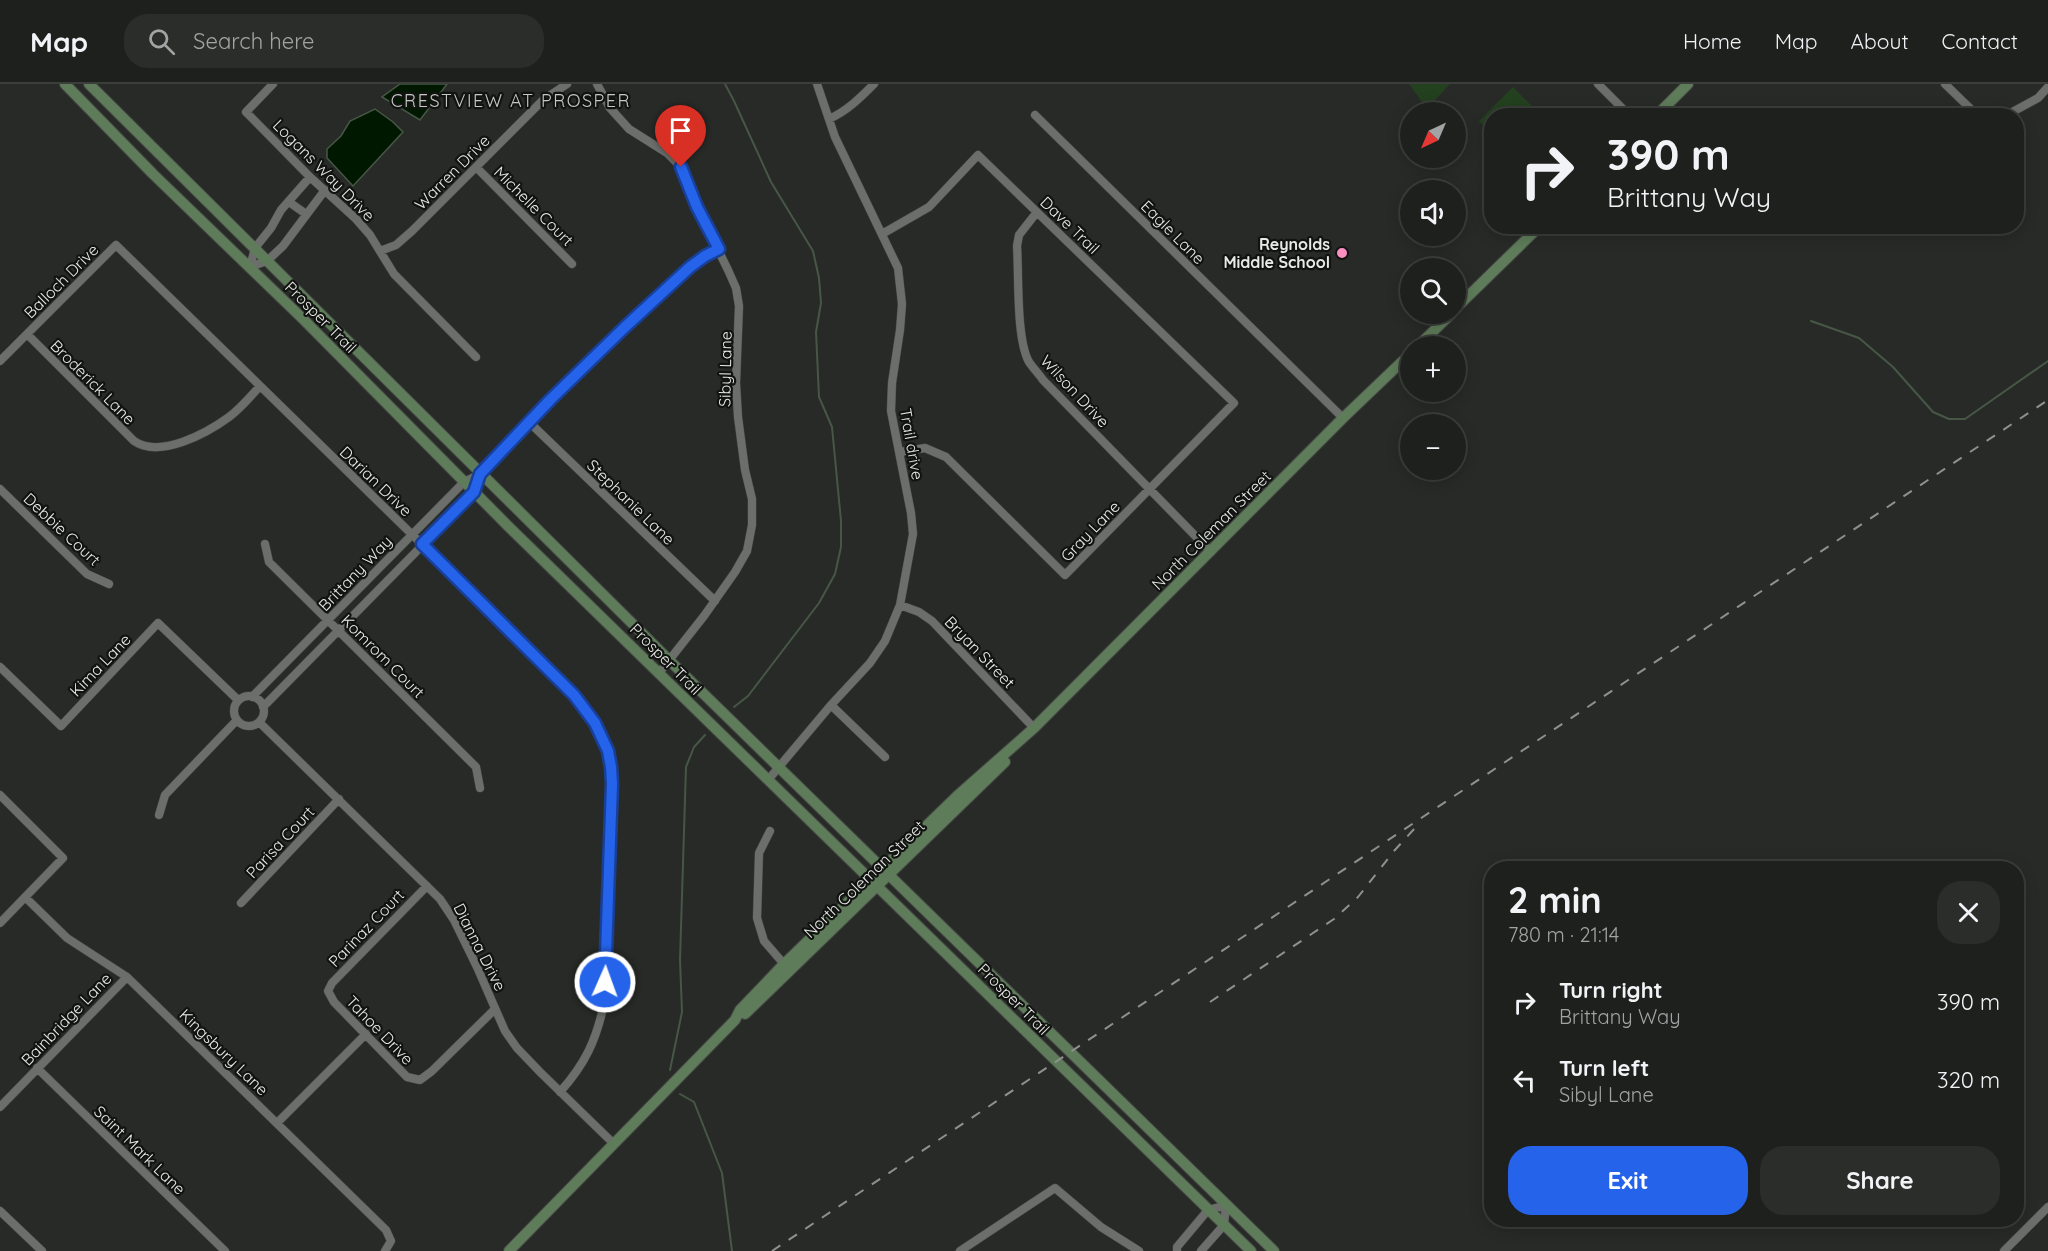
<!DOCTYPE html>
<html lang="en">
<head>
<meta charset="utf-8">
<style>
  :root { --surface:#1e201d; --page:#2b2d2a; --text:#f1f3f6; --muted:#a1a3a4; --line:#3c3e3b; --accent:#2563eb }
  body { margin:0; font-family:Quicksand,sans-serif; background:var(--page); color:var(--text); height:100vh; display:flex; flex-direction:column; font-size:22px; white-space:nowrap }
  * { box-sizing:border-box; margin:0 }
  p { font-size:20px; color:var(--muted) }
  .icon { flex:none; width:33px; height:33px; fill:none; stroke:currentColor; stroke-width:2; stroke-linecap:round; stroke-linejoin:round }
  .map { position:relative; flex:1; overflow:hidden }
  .sheet { position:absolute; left:1484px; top:777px; width:540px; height:366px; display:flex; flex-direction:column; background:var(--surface); border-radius:24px; box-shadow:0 3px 15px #0003,0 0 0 2px var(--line) }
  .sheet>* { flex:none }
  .top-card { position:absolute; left:1484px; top:24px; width:540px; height:126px; border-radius:24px; box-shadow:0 3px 15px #0003,0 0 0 2px var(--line); background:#1e201d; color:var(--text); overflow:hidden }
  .needle { width:39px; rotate:224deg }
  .controls { position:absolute; left:1400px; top:18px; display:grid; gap:12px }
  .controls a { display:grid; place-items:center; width:66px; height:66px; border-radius:50%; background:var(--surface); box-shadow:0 3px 15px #0003,0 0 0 2px var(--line); font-size:30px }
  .pin { position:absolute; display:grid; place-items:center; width:51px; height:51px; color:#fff; margin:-62px -26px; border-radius:50% 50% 50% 0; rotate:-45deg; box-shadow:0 0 6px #0007 }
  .pin .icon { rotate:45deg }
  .me { position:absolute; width:66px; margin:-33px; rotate:2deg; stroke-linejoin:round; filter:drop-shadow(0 0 4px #0008) }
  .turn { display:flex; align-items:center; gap:21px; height:126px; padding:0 24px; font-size:27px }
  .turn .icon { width:78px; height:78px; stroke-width:2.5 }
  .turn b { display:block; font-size:42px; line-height:51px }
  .round { display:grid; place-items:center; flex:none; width:63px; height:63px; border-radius:24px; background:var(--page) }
  .overview { display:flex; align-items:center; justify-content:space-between; height:102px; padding:0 24px }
  h1 { font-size:36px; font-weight:700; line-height:45px }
  .primary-button { display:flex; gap:12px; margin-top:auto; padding:12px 24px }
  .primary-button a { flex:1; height:69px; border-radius:24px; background:var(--accent); color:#fff; font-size:24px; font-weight:700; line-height:69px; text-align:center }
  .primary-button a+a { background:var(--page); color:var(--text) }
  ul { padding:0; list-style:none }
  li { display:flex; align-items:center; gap:18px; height:78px; padding:0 24px }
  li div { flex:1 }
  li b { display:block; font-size:22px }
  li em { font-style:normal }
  header { display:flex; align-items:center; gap:36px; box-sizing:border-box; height:84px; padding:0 30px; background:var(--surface); border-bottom:2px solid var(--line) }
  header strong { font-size:28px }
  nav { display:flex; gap:33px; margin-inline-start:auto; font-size:21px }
  .search { width:420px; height:54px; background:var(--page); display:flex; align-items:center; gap:15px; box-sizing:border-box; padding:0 21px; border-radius:24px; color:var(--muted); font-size:22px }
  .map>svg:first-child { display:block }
  .green { fill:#23401f }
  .water { fill:#011800; stroke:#475746; stroke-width:1.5 }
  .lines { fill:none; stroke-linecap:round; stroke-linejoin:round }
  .stream { stroke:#475746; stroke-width:2 }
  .street-casing { stroke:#454744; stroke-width:9 }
  .secondary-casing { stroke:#454744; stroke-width:12 }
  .street { stroke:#6b6e6a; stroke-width:8 }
  .secondary { stroke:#5e7c59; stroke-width:10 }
  .rail { stroke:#8f918e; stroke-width:2; stroke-dasharray:10 10; stroke-linecap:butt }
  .route-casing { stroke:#184099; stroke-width:15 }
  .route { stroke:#2563eb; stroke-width:10 }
  .poi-dot { fill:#fc8fc2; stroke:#111311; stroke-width:2 }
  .labels { text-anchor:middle; stroke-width:4.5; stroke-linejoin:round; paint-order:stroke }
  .street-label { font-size:16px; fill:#e9eae8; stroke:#111311 }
  .poi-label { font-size:16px; font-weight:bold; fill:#e9eae8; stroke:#111311; text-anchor:end }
  .neighbourhood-label { font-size:18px; letter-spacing:1.5px; fill:#c4c7c3; stroke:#111311 }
</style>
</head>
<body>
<header>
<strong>Map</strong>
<div class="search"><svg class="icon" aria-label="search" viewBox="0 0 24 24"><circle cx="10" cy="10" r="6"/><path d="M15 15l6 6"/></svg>Search here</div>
<nav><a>Home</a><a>Map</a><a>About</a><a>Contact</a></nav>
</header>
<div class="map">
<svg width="2048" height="1167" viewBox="0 0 2048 1167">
  <rect width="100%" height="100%" fill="#282a27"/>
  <path class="green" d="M 1409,0 L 1450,0 L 1427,25 Z
    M 1513,3 L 1541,31 L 1491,32 L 1491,49 L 1479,37 Z"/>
  <path class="water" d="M 400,0 L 447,0 L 420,36 L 382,13 Z
    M 375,25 L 393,38 L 403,48 L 353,102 L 327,74 L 327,65 L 341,52 L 350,37 Z"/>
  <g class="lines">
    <path class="stream" d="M 725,0 L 734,17 L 771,98 L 813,167 L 819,194 L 821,219 L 816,248 L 819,313 L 832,343 L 841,437 L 841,463 L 835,490 L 819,519 L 748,612 L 734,623
      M 1811,237 L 1859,254 L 1893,283 L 1933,328 L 1949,335 L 1965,335 L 2048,277
      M 670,986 L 682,928 L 680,876 L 686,683 L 694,663 L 705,651
      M 680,1010 L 694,1018 L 722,1089 L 732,1167"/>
    <defs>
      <path id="street" d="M 273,0 L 246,28 L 310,93 L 356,135 L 370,151 L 394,190 L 476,273
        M 597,0 L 610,24 L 629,45 L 667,69 L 681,83 L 697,123 L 728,186 L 736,204 L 739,222 L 736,299 L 738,333 L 745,386 L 752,415 L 752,441 L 747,467 L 735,488 L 704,532 L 659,589
        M 1598,0 L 1630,32
        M 1945,0 L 1978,32
        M 1035,31 L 1343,334
        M 2005,32 L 2038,14 L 2048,3
        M 829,35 C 847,27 860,14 874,0
        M 476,83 L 572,180
        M 289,118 L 306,130
        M 1037,128 L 1019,151 L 1017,162 C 1019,191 1016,255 1029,278 C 1033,284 1039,290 1043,296 L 1211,468
        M 882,150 L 929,123 L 978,71 L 1234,319 L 1065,491 L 946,373 L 925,364 L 900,368
        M 380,167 L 396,161 L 412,147 L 543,16 L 567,0
        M 250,183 L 255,164 L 271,144 L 281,126 L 310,93
        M 250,183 L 267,177 L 283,162 L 325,106
        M 27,250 L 134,357 C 160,375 207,349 229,333 C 241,324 250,313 260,302
        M 0,277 L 116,161 L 433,471 L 586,626 C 602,650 610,672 612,701 L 604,920 C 596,957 585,980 560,1008
        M 529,338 L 715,517
        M 0,405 L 87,490 L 109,500
        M 265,460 L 269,478 L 476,683 L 480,704
        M 900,521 L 919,528 L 932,537 L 1034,644
        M 0,583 L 61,642 L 158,539 L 238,616
        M234 627a15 15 0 1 1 30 0a15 15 0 1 1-30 0Z
        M 252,613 L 464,398 L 480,390 L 550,316 L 625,243 L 690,183 L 705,172 L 719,165
        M 831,621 L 885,673
        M 263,623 L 475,408 L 480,390
        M 259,638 L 440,815 L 454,836 L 477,883 L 505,947 L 517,964 L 540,988 L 613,1059
        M 768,696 L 831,621 L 870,579 L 885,557 L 900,521 L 913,450 L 911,429 L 891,327 L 892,299 L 900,246 L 902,220 L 898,184 L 835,53 L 817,0
        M 0,711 L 63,774 L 0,839
        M 159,731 L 165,711 L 237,636
        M 770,747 L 759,769 L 757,834 L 764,857 L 784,880
        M 427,802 L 332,899 L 328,907 L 334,918 L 407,993 L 420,996 L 432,987 L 495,925
        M 25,813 L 67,854 L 127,893 L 386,1146 L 391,1157 L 385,1167
        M 241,819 L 339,715
        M 37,984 L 225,1167
        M 0,1023 L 127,893
        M 277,1039 L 366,950
        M 0,1127 L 42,1167
        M 960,1167 L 1055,1104 L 1101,1143 L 1139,1167
        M 1177,1167 L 1177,1163 L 1208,1126 L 1226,1121 L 1224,1141 L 1201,1167
        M 2004,1167 L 2048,1123"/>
      <path id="secondary" d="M 65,0 L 153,90 L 303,235 L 509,443 L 1251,1167
        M 89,0 L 670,577 L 1274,1167
        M 1656,32 L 1688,0
        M 1455,225 L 1540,142
        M 1418,262 L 1451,230
        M 745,930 L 1005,678
        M 509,1167 L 735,936 L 740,926 L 784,880 L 957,712 L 1034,644 L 1343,334 L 1410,270"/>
    </defs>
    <use href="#street" class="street-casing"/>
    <use href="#secondary" class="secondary-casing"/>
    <use href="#street" class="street"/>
    <use href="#secondary" class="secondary"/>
    <path class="rail" d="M 1210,918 L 1334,835 L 1358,813 L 1394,767 L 1415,744
      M 772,1167 L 2048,316"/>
  </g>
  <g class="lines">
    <defs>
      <path id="route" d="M 605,898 L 612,700 L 611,683 L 608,667 L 595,639 L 574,611 L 422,460 L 474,408 L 480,390 L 550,316 L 625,243 L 690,183 L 705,172 L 719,165 L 697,123 L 681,83"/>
    </defs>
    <use href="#route" class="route-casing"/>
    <use href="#route" class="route"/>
  </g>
  <circle class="poi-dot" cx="1342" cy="169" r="6"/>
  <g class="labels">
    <g class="street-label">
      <text transform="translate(324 86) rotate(45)" y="6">Logans Way Drive</text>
      <text transform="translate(452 88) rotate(-45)" y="6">Warren Drive</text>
      <text transform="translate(534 122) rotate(45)" y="6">Michelle Court</text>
      <text transform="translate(1070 141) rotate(44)" y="6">Dave Trail</text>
      <text transform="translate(1173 148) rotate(45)" y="6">Eagle Lane</text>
      <text transform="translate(61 197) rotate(-45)" y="6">Balloch Drive</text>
      <text transform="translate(321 233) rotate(45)" y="6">Prosper Trail</text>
      <text transform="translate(725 285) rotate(-89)" y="6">Sibyl Lane</text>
      <text transform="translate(93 298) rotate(45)" y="6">Broderick Lane</text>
      <text transform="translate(1075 307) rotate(47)" y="6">Wilson Drive</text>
      <text transform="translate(912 360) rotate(80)" y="6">Trail drive</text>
      <text transform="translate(376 397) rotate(44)" y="6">Darian Drive</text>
      <text transform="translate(631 418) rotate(44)" y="6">Stephanie Lane</text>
      <text transform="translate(62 445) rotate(43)" y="6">Debbie Court</text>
      <text transform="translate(1211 446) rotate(-45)" y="6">North Coleman Street</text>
      <text transform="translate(1090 447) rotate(-46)" y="6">Gray Lane</text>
      <text transform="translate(355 489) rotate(-46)" y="6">Brittany Way</text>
      <text transform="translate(980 568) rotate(46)" y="6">Bryan Street</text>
      <text transform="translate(383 572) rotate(45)" y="6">Komrom Court</text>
      <text transform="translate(666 575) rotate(45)" y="6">Prosper Trail</text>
      <text transform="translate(100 581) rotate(-46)" y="6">Kima Lane</text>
      <text transform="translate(280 758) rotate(-47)" y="6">Parisa Court</text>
      <text transform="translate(864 795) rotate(-44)" y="6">North Coleman Street</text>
      <text transform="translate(366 844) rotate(-46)" y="6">Parinaz Court</text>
      <text transform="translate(480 863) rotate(63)" y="6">Dianna Drive</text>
      <text transform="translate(1014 915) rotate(45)" y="6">Prosper Trail</text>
      <text transform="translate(66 935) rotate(-46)" y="6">Bainbridge Lane</text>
      <text transform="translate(380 946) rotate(46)" y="6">Tahoe Drive</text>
      <text transform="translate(224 968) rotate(44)" y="6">Kingsbury Lane</text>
      <text transform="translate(140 1066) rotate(44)" y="6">Saint Mark Lane</text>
    </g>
    <g class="poi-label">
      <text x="1330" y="166">Reynolds<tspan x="1330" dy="18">Middle School</tspan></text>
    </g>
    <g class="neighbourhood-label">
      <text x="511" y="23">CRESTVIEW AT PROSPER</text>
    </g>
  </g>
</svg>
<div class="controls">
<a><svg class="needle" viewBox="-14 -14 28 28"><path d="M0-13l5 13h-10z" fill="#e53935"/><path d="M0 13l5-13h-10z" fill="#a1a3a4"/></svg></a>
<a><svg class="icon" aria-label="sound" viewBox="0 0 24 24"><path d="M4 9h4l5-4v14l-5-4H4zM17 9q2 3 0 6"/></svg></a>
<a><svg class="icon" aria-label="search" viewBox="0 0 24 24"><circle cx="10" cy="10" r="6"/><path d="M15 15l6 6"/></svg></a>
<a>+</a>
<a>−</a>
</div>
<div class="pin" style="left:681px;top:83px;background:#d93025"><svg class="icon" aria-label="arrive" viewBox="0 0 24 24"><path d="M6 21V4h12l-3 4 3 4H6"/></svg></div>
<svg class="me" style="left:605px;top:898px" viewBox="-20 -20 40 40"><circle r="17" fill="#2563eb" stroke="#fff" stroke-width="3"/><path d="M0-11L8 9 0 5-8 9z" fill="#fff"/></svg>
<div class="top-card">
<div class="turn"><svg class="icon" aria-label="right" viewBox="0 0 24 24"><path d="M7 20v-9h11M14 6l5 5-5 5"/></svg><div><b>390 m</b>Brittany Way</div></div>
</div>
<section class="sheet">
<div class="overview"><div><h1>2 min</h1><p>780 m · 21:14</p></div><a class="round"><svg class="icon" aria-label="close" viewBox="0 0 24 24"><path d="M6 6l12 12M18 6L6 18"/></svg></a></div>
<ul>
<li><svg class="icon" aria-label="right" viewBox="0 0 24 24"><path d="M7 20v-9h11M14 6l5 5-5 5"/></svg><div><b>Turn right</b><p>Brittany Way</p></div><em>390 m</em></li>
<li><svg class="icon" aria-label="left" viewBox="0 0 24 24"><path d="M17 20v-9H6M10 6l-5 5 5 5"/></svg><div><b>Turn left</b><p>Sibyl Lane</p></div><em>320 m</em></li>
</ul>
<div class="primary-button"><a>Exit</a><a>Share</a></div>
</section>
</div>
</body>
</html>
